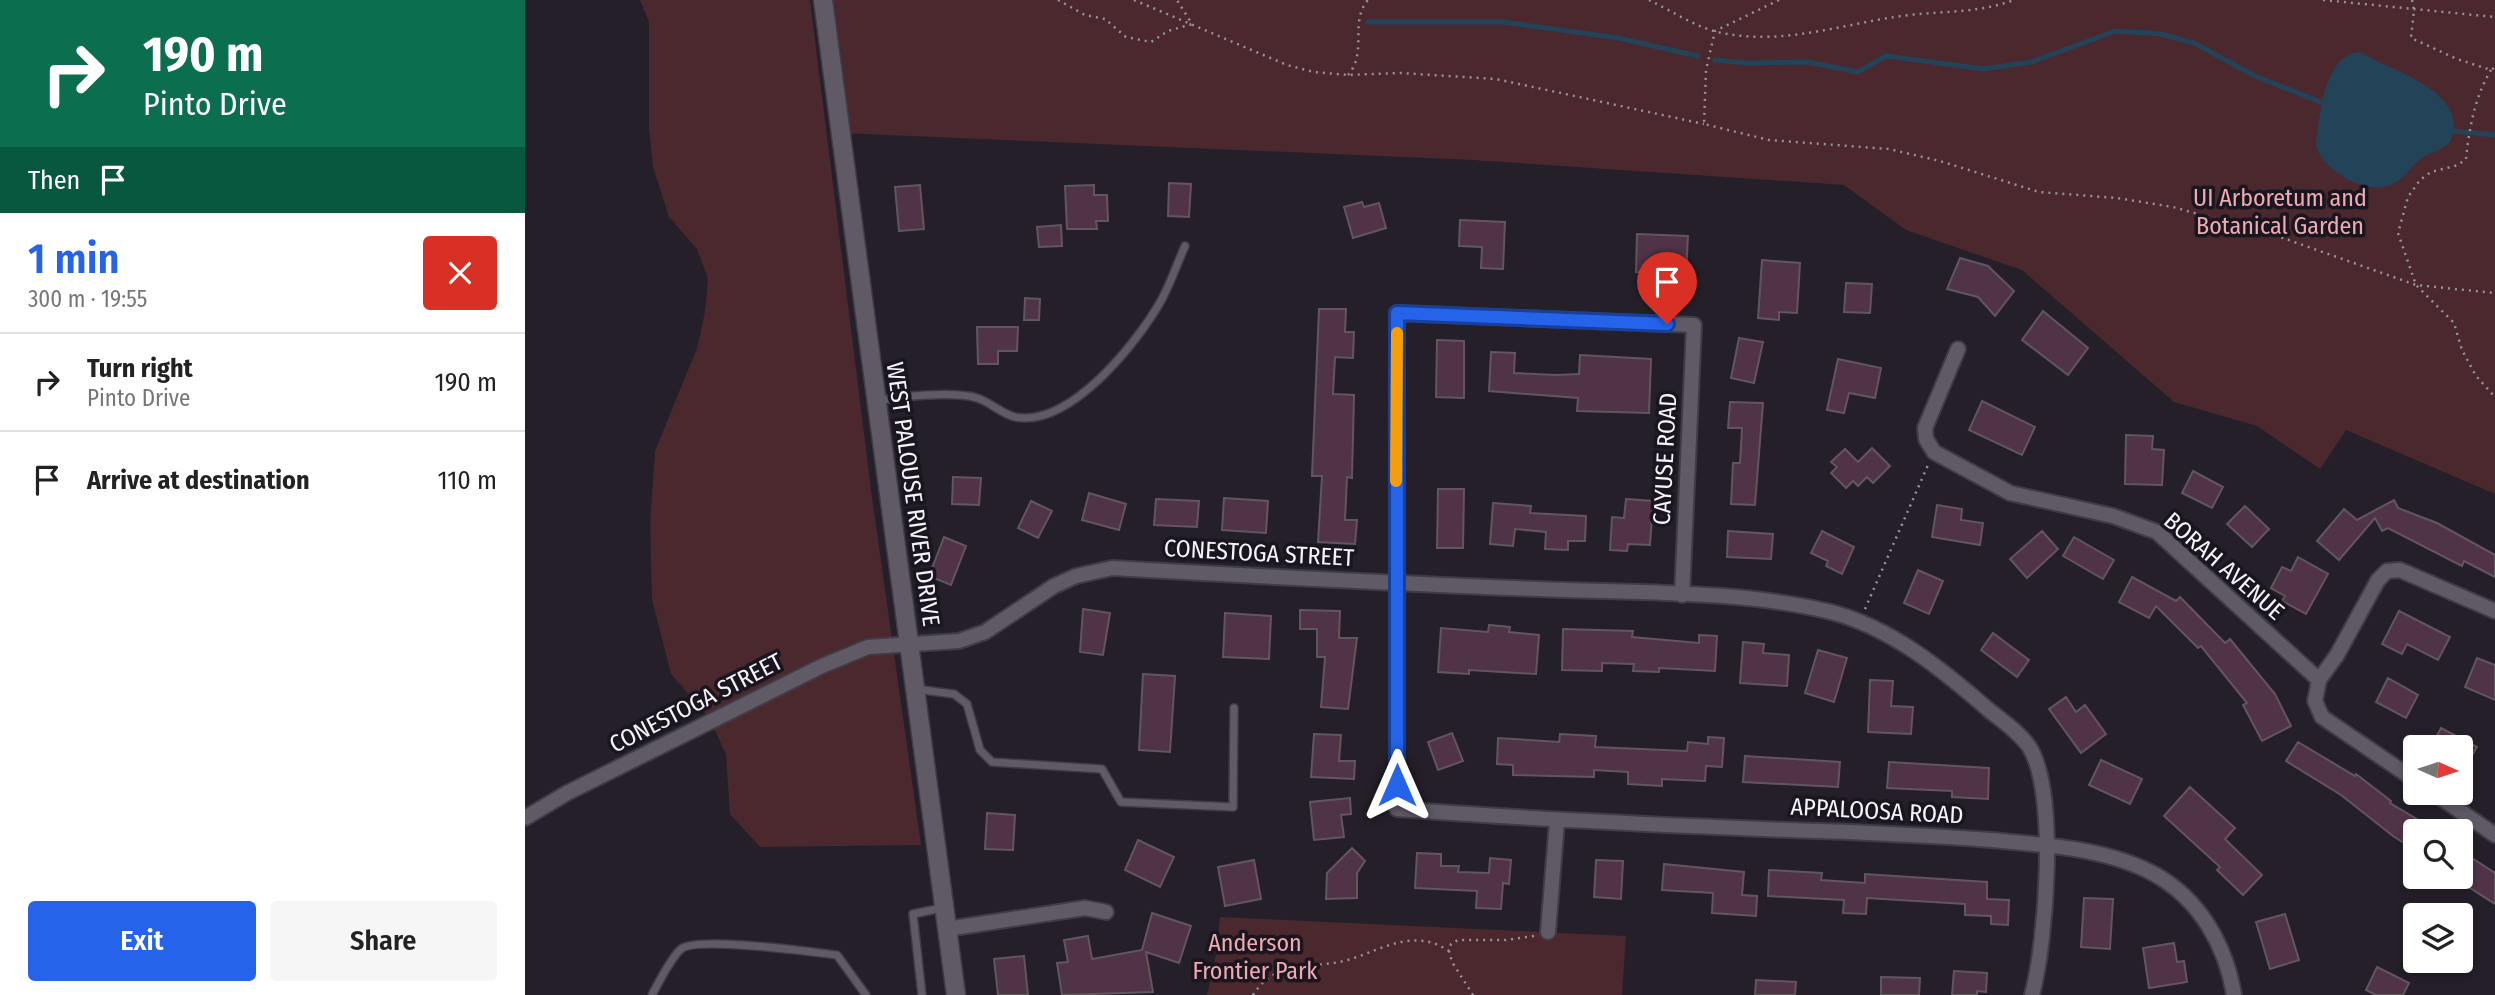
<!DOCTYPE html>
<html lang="en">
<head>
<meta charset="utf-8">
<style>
  :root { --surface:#fff; --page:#f6f6f6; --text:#222; --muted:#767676; --line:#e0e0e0; --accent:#2563eb }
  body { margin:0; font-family:"Fira Sans Condensed",sans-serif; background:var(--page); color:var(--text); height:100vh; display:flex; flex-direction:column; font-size:26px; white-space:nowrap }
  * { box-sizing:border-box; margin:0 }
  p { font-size:23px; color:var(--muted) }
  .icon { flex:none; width:38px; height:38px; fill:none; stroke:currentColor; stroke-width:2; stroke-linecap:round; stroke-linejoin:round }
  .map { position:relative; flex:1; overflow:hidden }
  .sheet { display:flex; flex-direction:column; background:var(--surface); width:525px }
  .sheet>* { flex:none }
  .top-card { background:#0b6e4f; color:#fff; overflow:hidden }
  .needle { width:46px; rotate:93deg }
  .buttons { position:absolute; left:1878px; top:735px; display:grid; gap:14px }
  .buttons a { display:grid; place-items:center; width:70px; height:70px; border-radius:7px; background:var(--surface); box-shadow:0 4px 10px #0003; font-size:35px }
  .pin { position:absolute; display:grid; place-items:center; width:60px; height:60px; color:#fff; margin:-72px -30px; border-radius:50% 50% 50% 0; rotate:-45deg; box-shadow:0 0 7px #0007 }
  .pin .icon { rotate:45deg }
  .me { position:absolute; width:77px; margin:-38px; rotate:0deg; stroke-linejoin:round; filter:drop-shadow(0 0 5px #0008) }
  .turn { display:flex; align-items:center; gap:24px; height:147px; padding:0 28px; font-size:32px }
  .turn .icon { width:91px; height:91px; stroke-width:2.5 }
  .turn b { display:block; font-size:49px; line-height:60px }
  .then { display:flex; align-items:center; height:66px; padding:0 28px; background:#0003; gap:14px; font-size:26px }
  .round { display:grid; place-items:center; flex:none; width:74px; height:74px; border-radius:7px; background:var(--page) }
  .head { display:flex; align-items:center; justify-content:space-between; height:119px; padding:0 28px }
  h1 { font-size:42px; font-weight:600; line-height:52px; color:var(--accent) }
  .primary-button { display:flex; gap:14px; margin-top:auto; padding:14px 28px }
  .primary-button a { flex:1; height:80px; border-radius:7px; background:var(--accent); color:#fff; font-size:28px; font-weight:600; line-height:80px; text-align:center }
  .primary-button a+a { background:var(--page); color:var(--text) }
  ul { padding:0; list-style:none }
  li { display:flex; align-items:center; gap:21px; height:98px; padding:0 28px; border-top:2px solid var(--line) }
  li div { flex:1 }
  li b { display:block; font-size:26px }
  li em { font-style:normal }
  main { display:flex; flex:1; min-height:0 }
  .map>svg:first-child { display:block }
  .green { fill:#4a282d }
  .water { fill:#234359 }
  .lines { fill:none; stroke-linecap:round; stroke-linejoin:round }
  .stream { stroke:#234359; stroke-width:5 }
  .building { fill:#503347; stroke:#62565e; stroke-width:2 }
  .service-casing { stroke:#403c45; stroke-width:10 }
  .minor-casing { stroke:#403c45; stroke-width:18 }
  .tertiary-casing { stroke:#403c45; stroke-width:21 }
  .path { stroke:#97939c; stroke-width:2.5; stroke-dasharray:2 5; stroke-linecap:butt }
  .service { stroke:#605a67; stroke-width:7 }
  .minor { stroke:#605a67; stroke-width:14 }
  .tertiary { stroke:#605a67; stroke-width:18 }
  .route-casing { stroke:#184099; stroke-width:18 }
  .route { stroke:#2563eb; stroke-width:12 }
  .slow { stroke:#f59e0b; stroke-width:12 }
  .labels { text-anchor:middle; stroke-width:7; stroke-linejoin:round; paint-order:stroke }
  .park-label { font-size:24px; fill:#efa9b1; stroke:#1a1620 }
  .street-label { font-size:24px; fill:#f6f3fa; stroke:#1a1620 }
</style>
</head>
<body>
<main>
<section class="sheet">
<div class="top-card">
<div class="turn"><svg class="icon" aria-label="right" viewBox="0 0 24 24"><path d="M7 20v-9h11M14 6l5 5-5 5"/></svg><div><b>190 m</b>Pinto Drive</div></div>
<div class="then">Then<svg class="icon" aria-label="arrive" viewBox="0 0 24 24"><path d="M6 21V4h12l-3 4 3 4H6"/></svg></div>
</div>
<div class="head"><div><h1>1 min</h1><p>300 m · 19:55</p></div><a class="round" style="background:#d93025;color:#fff"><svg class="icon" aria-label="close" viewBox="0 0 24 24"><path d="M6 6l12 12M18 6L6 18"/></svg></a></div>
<ul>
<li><svg class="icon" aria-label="right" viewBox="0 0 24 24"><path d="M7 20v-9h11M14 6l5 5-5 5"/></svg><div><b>Turn right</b><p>Pinto Drive</p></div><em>190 m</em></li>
<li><svg class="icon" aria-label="arrive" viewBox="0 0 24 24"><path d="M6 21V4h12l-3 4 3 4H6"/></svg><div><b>Arrive at destination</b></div><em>110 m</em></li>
</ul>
<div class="primary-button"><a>Exit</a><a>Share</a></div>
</section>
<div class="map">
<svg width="1970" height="995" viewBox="0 0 1970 995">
  <rect width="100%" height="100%" fill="#241f29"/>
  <path class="green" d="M 115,0 L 285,0 L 347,497 L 396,845 L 235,847 L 205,814 L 201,755 L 185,719 L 146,674 L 127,599 L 125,524 L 130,451 L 172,348 L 180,312 L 183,279 L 172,249 L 144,217 L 128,167 L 124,127 L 124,22 Z
    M 298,0 L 1970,0 L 1970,494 L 1821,430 L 1795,469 L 1732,426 L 1649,402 L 1497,270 L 1381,230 L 1319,185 L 948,160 L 314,133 Z
    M 695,917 L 1101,936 L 1097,995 L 682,995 L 691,955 Z"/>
  <path class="water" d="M 1835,52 C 1862,68 1903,79 1922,105 C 1931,118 1933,140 1917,148 C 1911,152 1904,153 1898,157 C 1888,164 1880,177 1870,183 C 1843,198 1797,171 1791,145 C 1795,116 1798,55 1835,52 Z"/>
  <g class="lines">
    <path class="stream" d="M 843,22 L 978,22 L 1093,38 L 1173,56
      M 1190,60 L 1221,63 L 1283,62 L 1333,72 L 1361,56 L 1459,69 L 1507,62 L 1590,31 L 1636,34 L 1669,43 L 1730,76 L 1798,103
      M 1929,131 L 1970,135"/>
  </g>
  <path class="building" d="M 644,183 L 666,184 L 664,217 L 643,216 Z
    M 395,185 L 399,229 L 374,231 L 370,187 Z
    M 569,185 L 569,195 L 582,195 L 583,221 L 571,221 L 572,229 L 542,229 L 540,186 Z
    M 837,202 L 839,207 L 854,203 L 861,228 L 828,238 L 819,207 Z
    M 935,220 L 980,222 L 978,269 L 956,268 L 957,247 L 934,246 Z
    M 536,225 L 537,246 L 514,247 L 512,227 Z
    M 1112,234 L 1163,236 L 1161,274 L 1111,272 Z
    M 1435,258 L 1463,266 L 1489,291 L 1470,316 L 1453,297 L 1422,289 Z
    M 1237,260 L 1275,263 L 1272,313 L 1254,312 L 1254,320 L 1233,318 Z
    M 1321,283 L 1347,284 L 1345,313 L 1319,312 Z
    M 500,298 L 515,299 L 514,320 L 499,320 Z
    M 794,309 L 821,309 L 820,332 L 829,332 L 828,358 L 810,357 L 808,394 L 829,395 L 827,478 L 822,477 L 820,520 L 832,520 L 830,544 L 793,542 L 797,476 L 787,476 Z
    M 1518,311 L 1563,348 L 1543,375 L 1497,340 Z
    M 452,327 L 493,327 L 492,351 L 473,351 L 473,364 L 453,364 Z
    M 1214,338 L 1238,342 L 1229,383 L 1206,378 Z
    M 912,340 L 939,341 L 939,398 L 911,397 Z
    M 966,352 L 990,353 L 989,373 L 1031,375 L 1054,374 L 1055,355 L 1126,359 L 1124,413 L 1052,411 L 1053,398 L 964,391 Z
    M 1313,359 L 1356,368 L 1350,398 L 1324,393 L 1319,413 L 1302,410 Z
    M 1457,401 L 1510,427 L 1497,455 L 1444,430 Z
    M 1205,402 L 1238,403 L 1230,505 L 1206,504 L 1208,463 L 1215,463 L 1217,428 L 1203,428 Z
    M 1601,435 L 1628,436 L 1627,449 L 1639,450 L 1637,485 L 1600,484 Z
    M 1347,448 L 1365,466 L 1348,483 L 1342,477 L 1333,486 L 1328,481 L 1321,488 L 1306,473 L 1312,467 L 1306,462 L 1320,449 L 1333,462 Z
    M 1668,471 L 1698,487 L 1687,508 L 1657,493 Z
    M 428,477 L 456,478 L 454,505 L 427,504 Z
    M 913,489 L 939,489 L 938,548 L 912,548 Z
    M 564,493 L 601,504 L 594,530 L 557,520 Z
    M 699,498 L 743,501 L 741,533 L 697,530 Z
    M 631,499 L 674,501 L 672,527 L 629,525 Z
    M 1101,499 L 1128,501 L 1125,545 L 1103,544 L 1102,551 L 1085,550 L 1087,517 L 1099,518 Z
    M 1869,500 L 1873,508 L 1912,523 L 1970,555 L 1970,577 L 1939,561 L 1937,566 L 1863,528 L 1857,531 L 1850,518 L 1814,560 L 1792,541 L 1819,509 L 1832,520 Z
    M 506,501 L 527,511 L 513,538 L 493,528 Z
    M 968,503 L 1006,506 L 1005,513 L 1061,516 L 1060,541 L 1043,541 L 1043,550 L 1020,549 L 1021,532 L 990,529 L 988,546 L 965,544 Z
    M 1412,505 L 1437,509 L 1436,520 L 1458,523 L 1455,545 L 1407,537 Z
    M 1720,506 L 1744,529 L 1727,547 L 1702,524 Z
    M 1203,531 L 1248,534 L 1246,559 L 1202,557 Z
    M 1297,531 L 1329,547 L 1317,574 L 1301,566 L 1303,561 L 1286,553 Z
    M 1517,531 L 1533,549 L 1502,578 L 1485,559 Z
    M 419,537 L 441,546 L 426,585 L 404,576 Z
    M 1549,537 L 1589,560 L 1578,579 L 1538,556 Z
    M 1773,557 L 1803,574 L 1781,614 L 1757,601 L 1760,596 L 1746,588 L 1757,567 L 1766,571 Z
    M 1393,570 L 1418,581 L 1404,614 L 1379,603 Z
    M 1607,577 L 1651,601 L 1655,597 L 1700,643 L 1705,639 L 1750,694 L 1766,726 L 1737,741 L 1718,705 L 1722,703 L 1676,646 L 1673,648 L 1631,606 L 1624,618 L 1594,602 Z
    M 558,609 L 585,613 L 578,655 L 555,652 Z
    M 775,610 L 815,611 L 814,638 L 832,638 L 823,709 L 796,707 L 800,657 L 792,657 L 792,629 L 775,629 Z
    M 1874,611 L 1925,637 L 1913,660 L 1882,644 L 1877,654 L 1857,644 Z
    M 700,613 L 746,616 L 744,659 L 698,657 Z
    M 964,625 L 985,627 L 984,632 L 1014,635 L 1011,674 L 944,670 L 944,674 L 913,672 L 916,628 L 963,632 Z
    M 1038,629 L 1108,631 L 1107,637 L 1174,643 L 1174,635 L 1192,636 L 1190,671 L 1134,668 L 1134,672 L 1108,671 L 1109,664 L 1077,663 L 1077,671 L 1037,670 Z
    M 1468,633 L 1504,660 L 1492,677 L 1456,650 Z
    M 1218,642 L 1239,644 L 1238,653 L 1264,655 L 1262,686 L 1215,683 Z
    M 1293,650 L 1322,658 L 1309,702 L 1280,693 Z
    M 1952,658 L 1970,665 L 1970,700 L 1940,687 Z
    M 618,674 L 650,676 L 645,752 L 614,750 Z
    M 1863,678 L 1893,695 L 1881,718 L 1851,702 Z
    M 1345,680 L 1368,681 L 1366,706 L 1388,707 L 1386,734 L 1343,732 Z
    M 1541,697 L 1551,712 L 1560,705 L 1581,734 L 1556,753 L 1524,709 Z
    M 1916,728 L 1952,747 L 1936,774 L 1936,747 L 1906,747 Z
    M 927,733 L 938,761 L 913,770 L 903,742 Z
    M 789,734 L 816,735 L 814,761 L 830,761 L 829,779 L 786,777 Z
    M 1035,734 L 1071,736 L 1070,747 L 1162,751 L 1163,742 L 1183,744 L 1183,737 L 1199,738 L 1197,767 L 1181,766 L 1180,781 L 1137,779 L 1137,786 L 1103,784 L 1103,772 L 1069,770 L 1069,777 L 988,775 L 988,765 L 972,764 L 973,738 L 1034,742 Z
    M 1773,742 L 1830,776 L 1831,774 L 1866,801 L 1865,803 L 1912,831 L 1890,831 L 1890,850 L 1868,836 L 1816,795 L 1761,761 Z
    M 1220,756 L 1315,762 L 1313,787 L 1218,782 Z
    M 1576,760 L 1617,779 L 1605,804 L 1564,785 Z
    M 1364,762 L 1464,768 L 1463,799 L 1427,797 L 1427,791 L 1362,788 Z
    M 1665,787 L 1710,828 L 1700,839 L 1737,875 L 1718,895 L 1692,870 L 1695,867 L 1639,816 Z
    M 825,798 L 826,814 L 816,815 L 819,837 L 789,840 L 785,802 Z
    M 462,813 L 490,815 L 488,850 L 460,849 Z
    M 613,840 L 649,857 L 635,887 L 600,870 Z
    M 827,848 L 840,861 L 832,873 L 832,898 L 801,899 L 802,873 Z
    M 1936,851 L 1970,873 L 1970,904 L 1928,877 L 1936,877 Z
    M 892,853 L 916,854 L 916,866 L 934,866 L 933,872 L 964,873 L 965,858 L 986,860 L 984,884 L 978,883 L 976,909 L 951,908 L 952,891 L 890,888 Z
    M 729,860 L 736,899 L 700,906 L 693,867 Z
    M 1071,860 L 1098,861 L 1096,899 L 1069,897 Z
    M 1139,864 L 1219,872 L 1217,895 L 1232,896 L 1231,916 L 1187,913 L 1188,893 L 1137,890 Z
    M 1244,870 L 1297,873 L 1296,880 L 1340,883 L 1340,874 L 1462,882 L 1462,899 L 1484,900 L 1483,925 L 1466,924 L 1466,916 L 1440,915 L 1440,904 L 1342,898 L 1341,914 L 1318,913 L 1319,900 L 1243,896 Z
    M 1559,898 L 1588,899 L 1585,949 L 1556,947 Z
    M 627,913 L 666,926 L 654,963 L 621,952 L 628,992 L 537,995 L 532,963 L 543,962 L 539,940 L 563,936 L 567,959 L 617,950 Z
    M 1760,914 L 1774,960 L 1745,969 L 1731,922 Z
    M 1649,943 L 1652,962 L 1659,961 L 1662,982 L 1624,988 L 1618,948 Z
    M 499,956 L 503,995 L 473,995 L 469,959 Z
    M 1852,967 L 1884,983 L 1878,995 L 1851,995 L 1841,990 Z
    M 1429,971 L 1462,973 L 1461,992 L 1452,991 L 1452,995 L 1427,995 Z
    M 1356,977 L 1395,978 L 1394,995 L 1356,995 Z
    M 1231,980 L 1271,982 L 1270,995 L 1230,995 Z"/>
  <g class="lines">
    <defs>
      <path id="service" d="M 352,401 C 376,396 429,391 452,398 C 465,402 477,414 490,417 C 545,428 613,342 637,299 C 646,282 652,264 660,246
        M 390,689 L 429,694 L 442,704 L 455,750 L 467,762 L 577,769 L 596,802 L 708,807 L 709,708
        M 127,995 C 134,982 145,959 156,949 C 172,936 287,952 312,955 L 341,995
        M 397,995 L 388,914 L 417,908"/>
      <path id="minor" d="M 1433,349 L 1400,428 L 1401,439 L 1409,452 L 1485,493 L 1588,516 L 1632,532 L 1794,680 L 1790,701 L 1797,717 L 1890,780
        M 1157,595 L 1169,325 L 872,313 L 872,809 C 1003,819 1133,825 1264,830 C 1331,832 1398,835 1466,840 C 1520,845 1582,848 1631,875 C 1675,900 1701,946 1709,995
        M 1794,680 L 1812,655 L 1853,580 L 1862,571 L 1875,570 L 1970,611
        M 1909,793 L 1970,835
        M 0,818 L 42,793 L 297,666 L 343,647 L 434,641 L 460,632 L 529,586 L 551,576 L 587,568 C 729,576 872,584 1014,589 C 1107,593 1216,590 1306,612 C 1367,628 1418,670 1465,711 C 1478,721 1496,734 1505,748 C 1533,796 1521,942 1507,995
        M 422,929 L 560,908 L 581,912
        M 1023,932 L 1032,821"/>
      <path id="tertiary" d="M 298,0 L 431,995"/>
    </defs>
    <use href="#service" class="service-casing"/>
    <use href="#minor" class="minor-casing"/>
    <use href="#tertiary" class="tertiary-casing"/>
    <path class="path" d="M 533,0 L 560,15 L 580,19 L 601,37 L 626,42 L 643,31 L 667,24 L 652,0
      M 609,0 L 762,65 L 789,72 L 823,75 L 875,73 L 971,79 L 1179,124
      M 1124,0 C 1145,10 1169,26 1192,32 C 1259,47 1318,23 1384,15 C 1420,11 1454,13 1489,0
      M 1254,0 L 1190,31 L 1181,70 L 1179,124 L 1244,140 L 1364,149 L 1415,161 L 1514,192 L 1592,198 L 1648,207 L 1758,238 L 1891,285 L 1970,293
      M 1798,0 L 1970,17
      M 1887,0 L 1889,10 L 1886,38 L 1932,59 L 1966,70 L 1970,67
      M 1966,70 C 1950,96 1944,129 1941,159 L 1933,165 L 1906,172 L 1895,180 L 1883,197 L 1873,233 L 1891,285 L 1929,323 L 1937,350 L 1951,376 L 1970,397
      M 823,75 C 843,52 824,22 843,0
      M 1340,609 L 1403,465
      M 728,995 C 753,956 789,971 826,959 C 860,948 890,928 924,951
      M 948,995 L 927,962 L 924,951 L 926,944 L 933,940 L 981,940 L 1009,936"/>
    <use href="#service" class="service"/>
    <use href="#minor" class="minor"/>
    <use href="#tertiary" class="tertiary"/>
  </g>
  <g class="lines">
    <defs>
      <path id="route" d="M 872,785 L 872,313 L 1142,324"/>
    </defs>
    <use href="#route" class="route-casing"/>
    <use href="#route" class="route"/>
    <path class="slow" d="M 871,481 L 872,333"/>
  </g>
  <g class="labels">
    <g class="park-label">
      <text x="1755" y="206">UI Arboretum and<tspan x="1755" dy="28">Botanical Garden</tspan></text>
      <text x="730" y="951">Anderson<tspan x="730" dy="28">Frontier Park</tspan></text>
    </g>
    <g class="street-label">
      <text transform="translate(1140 459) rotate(-87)" y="8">CAYUSE ROAD</text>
      <text transform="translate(388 494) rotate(82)" y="8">WEST PALOUSE RIVER DRIVE</text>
      <text transform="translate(734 553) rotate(3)" y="8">CONESTOGA STREET</text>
      <text transform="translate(1699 566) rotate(41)" y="8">BORAH AVENUE</text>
      <text transform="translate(171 703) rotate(-27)" y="8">CONESTOGA STREET</text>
      <text transform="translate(1352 811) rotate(3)" y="8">APPALOOSA ROAD</text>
    </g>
  </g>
</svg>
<div class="buttons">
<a><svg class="needle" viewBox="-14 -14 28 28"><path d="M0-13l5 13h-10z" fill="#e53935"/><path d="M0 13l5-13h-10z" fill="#767676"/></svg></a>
<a><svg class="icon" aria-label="search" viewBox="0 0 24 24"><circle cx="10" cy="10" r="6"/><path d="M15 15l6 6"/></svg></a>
<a><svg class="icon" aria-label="layers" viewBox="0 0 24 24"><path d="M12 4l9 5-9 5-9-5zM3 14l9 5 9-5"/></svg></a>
</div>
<div class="pin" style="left:1142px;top:324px;background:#d93025"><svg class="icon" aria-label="arrive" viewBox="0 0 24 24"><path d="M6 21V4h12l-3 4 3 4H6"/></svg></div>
<svg class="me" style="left:872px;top:785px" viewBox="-20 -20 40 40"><path d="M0-17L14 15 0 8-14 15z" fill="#2563eb" stroke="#fff" stroke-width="4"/></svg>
</div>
</main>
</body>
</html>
